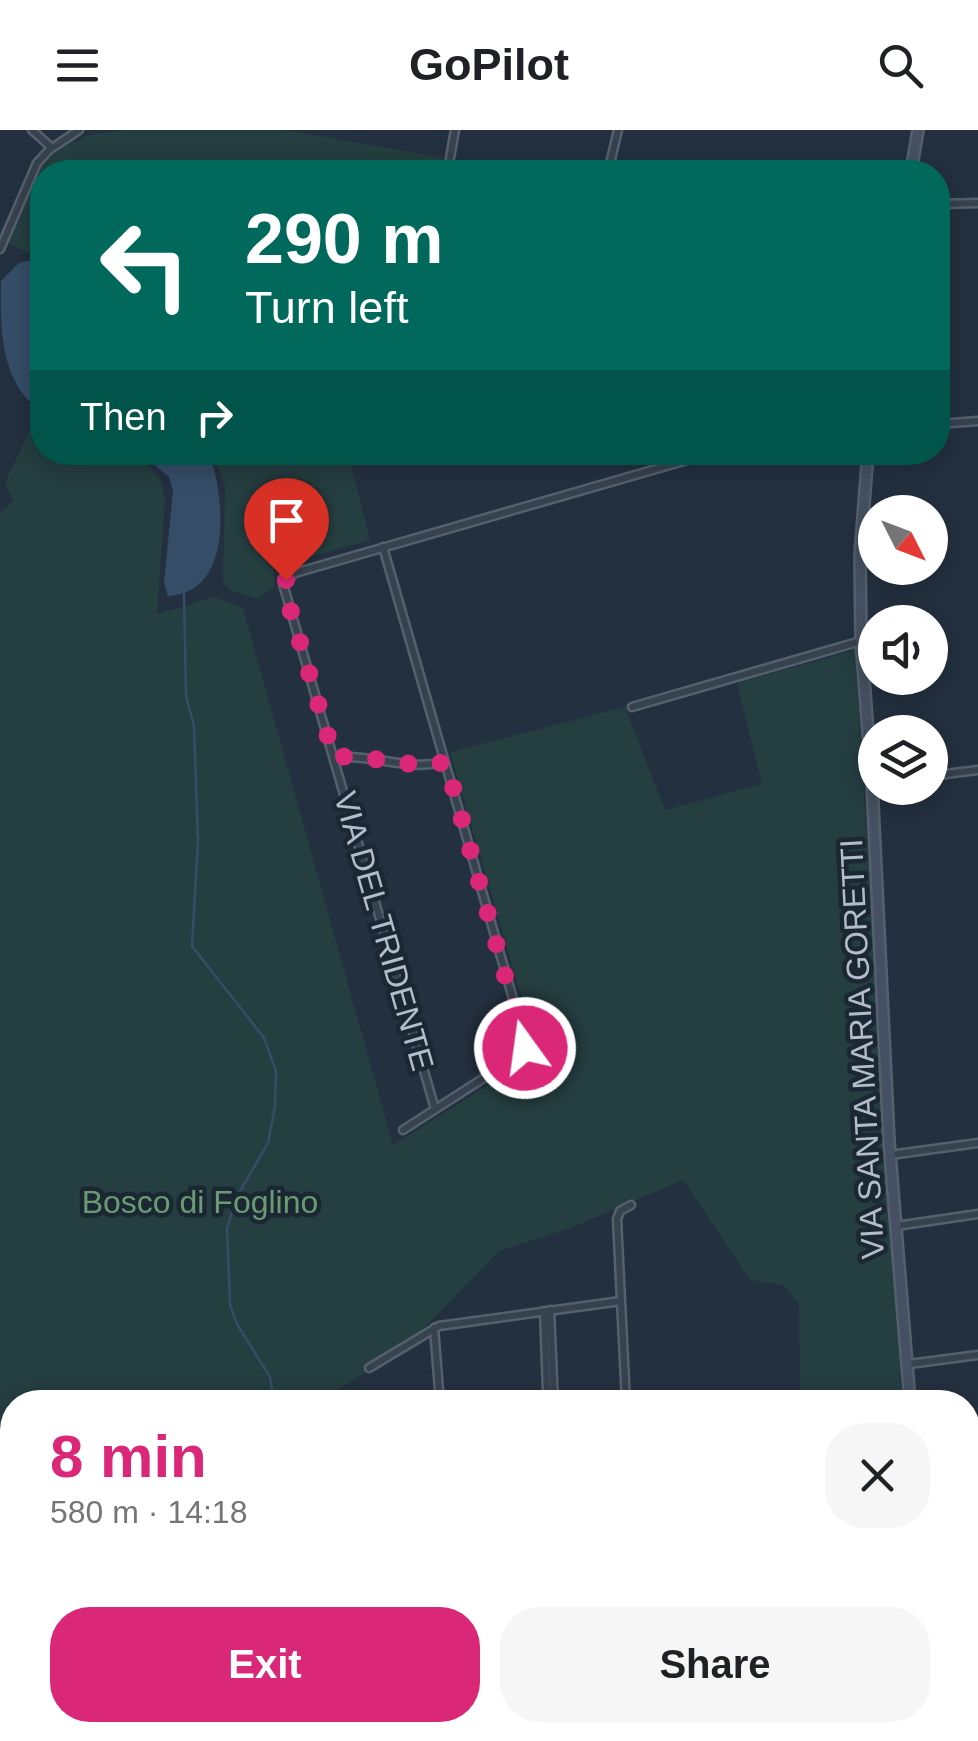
<!DOCTYPE html>
<html lang="en">
<head>
<meta charset="utf-8">
<style>
  :root { --surface:#fff; --page:#f6f6f6; --text:#202124; --muted:#757577; --accent:#db2777 }
  body { margin:0; font-family:Arial,sans-serif; background:var(--page); color:var(--text); height:100vh; display:flex; flex-direction:column; font-size:38px; white-space:nowrap }
  * { box-sizing:border-box; margin:0 }
  p { font-size:32px; color:var(--muted) }
  .icon { flex:none; width:55px; height:55px; fill:none; stroke:currentColor; stroke-width:2; stroke-linecap:round; stroke-linejoin:round }
  .map { position:relative; flex:1; overflow:hidden }
  .panel { position:absolute; left:0px; top:1260px; width:980px; height:352px; display:flex; flex-direction:column; background:var(--surface); border-radius:40px 40px 0 0; box-shadow:0 5px 25px #0003 }
  .panel>* { flex:none }
  .guide { position:absolute; left:30px; top:30px; width:920px; height:305px; border-radius:40px; box-shadow:0 5px 25px #0003; background:#00695c; color:#fff; overflow:hidden }
  .needle { width:65px; rotate:132deg }
  .fabs { position:absolute; left:858px; top:365px; display:grid; gap:20px }
  .fabs a { display:grid; place-items:center; width:90px; height:90px; border-radius:50%; background:var(--surface); box-shadow:0 5px 25px #0003; font-size:50px }
  .pin { position:absolute; display:grid; place-items:center; width:85px; height:85px; color:#fff; margin:-102px -42px; border-radius:50% 50% 50% 0; rotate:-45deg; box-shadow:0 0 10px #0007 }
  .pin .icon { rotate:45deg }
  .me { position:absolute; width:110px; margin:-55px; rotate:346deg; stroke-linejoin:round; filter:drop-shadow(0 0 8px #0008) }
  .turn { display:flex; align-items:center; gap:35px; height:210px; padding:0 50px; font-size:45px }
  .turn .icon { width:130px; height:130px; stroke-width:2.5 }
  .turn b { display:block; font-size:70px; line-height:85px }
  .then { display:flex; align-items:center; height:95px; padding:0 50px; background:#0003; gap:20px; font-size:38px }
  .round { display:grid; place-items:center; flex:none; width:105px; height:105px; border-radius:40px; background:var(--page) }
  .head { display:flex; align-items:center; justify-content:space-between; height:170px; padding:0 50px }
  h1 { font-size:60px; font-weight:600; line-height:75px; color:var(--accent) }
  .cta { display:flex; gap:20px; margin-top:auto; padding:20px 50px }
  .cta a { flex:1; height:115px; border-radius:40px; background:var(--accent); color:#fff; font-size:40px; font-weight:600; line-height:115px; text-align:center }
  .cta a+a { background:var(--page); color:var(--text) }
  header { display:flex; justify-content:space-between; align-items:center; height:130px; padding:0 50px; background:var(--surface); font-size:45px; font-weight:600 }
  .map>svg:first-child { display:block }
  .green { fill:#253e40 }
  .water { fill:#354d67 }
  .lines { fill:none; stroke-linecap:round; stroke-linejoin:round }
  .stream { stroke:#354d67; stroke-width:2.5 }
  .street-casing { stroke:#55606d; stroke-width:11 }
  .secondary-casing { stroke:#55606d; stroke-width:14 }
  .street { stroke:#37424f; stroke-width:6 }
  .secondary { stroke:#455162; stroke-width:9 }
  .route { stroke:#db2777; stroke-width:18; stroke-dasharray:0 32.4 }
  .labels { text-anchor:middle; stroke-width:9; stroke-linejoin:round; paint-order:stroke }
  .street-label { font-size:32px; fill:#b3bdca; stroke:#1c2734 }
  .park-label { font-size:32px; fill:#699c72; stroke:#1c2734 }
</style>
</head>
<body>
<header><svg class="icon" aria-label="menu" viewBox="0 0 24 24"><path d="M4 6h16M4 12h16M4 18h16"/></svg>GoPilot<svg class="icon" aria-label="search" viewBox="0 0 24 24"><circle cx="10" cy="10" r="6"/><path d="M15 15l6 6"/></svg></header>
<div class="map">
<svg width="978" height="1611" viewBox="0 0 978 1611">
  <rect width="100%" height="100%" fill="#23303f"/>
  <path class="green" d="M 126,0 L 286,0 L 523,42 L 42,42 L 42,120 L 27,122 L 5,112 C 21,73 31,30 71,10 L 79,12 L 85,6 Z
    M 42,294 L 42,322 L 133,323 L 155,342 L 162,353 L 165,371 L 157,484 L 214,467 L 243,478 L 393,1015 L 538,924 L 450,622 L 625,577 L 665,680 L 762,654 L 737,553 L 855,520 L 902,1272 L 800,1272 L 799,1174 L 783,1155 L 750,1150 L 683,1050 L 568,1099 L 499,1121 L 424,1198 L 421,1210 L 317,1272 L 12,1272 L 12,1600 L 279,1600 L 280,1611 L 0,1611 L 0,383 L 13,372 L 5,352 L 32,296 Z
    M 213,323 L 348,323 L 370,410 L 274,437 L 274,456 L 258,469 L 229,460 L 223,451 L 225,356 Z"/>
  <path class="water" d="M 42,128 L 42,281 C 0,255 0,197 1,151 L 19,133 Z
    M 141,323 L 209,323 C 225,366 234,463 168,466 L 164,453 L 173,361 L 169,347 Z"/>
  <g class="lines">
    <path class="stream" d="M 184,464 L 186,566 L 194,596 L 198,710 L 192,816 L 264,908 L 276,941 L 275,976 L 268,1013 L 238,1065 L 227,1098 L 230,1175 L 237,1194 L 270,1247 L 274,1272"/>
    <defs>
      <path id="street" d="M 32,0 L 52,18
        M 450,28 L 455,0
        M 608,42 L 618,0
        M 938,74 L 978,73
        M 0,119 L 37,33 L 49,20 L 79,0
        M 938,294 L 978,291
        M 383,417 L 526,914 L 521,924 L 403,1000
        M 632,577 L 861,511
        M 334,627 C 373,624 407,641 445,632
        M 930,646 L 978,640
        M 435,979 L 283,454 L 295,443 L 715,322
        M 890,1025 L 978,1013
        M 896,1096 L 978,1084
        M 550,1180 L 554,1272
        M 544,1181 L 547,1261
        M 434,1198 L 440,1272
        M 909,1234 L 978,1225
        M 369,1238 L 439,1196 L 621,1171
        M 626,1272 L 617,1089 L 620,1081 L 631,1075
        M 972,1429 L 978,1487"/>
      <path id="secondary" d="M 911,42 L 918,0
        M 868,322 L 860,425 L 861,511 L 872,654 L 889,1011 L 910,1272
        M 872,1611 L 874,1600"/>
    </defs>
    <use href="#street" class="street-casing"/>
    <use href="#secondary" class="secondary-casing"/>
    <use href="#street" class="street"/>
    <use href="#secondary" class="secondary"/>
  </g>
  <g class="lines">
    <path class="route" d="M 286,450 L 284,458 L 334,627 C 373,624 407,640 446,632 L 525,918"/>
  </g>
  <g class="labels">
    <g class="street-label">
      <text transform="translate(384 801) rotate(74)" y="11">VIA DEL TRIDENTE</text>
      <text transform="translate(862 919) rotate(-93)" y="11">VIA SANTA MARIA GORETTI</text>
    </g>
    <g class="park-label">
      <text x="200" y="1083">Bosco di Foglino</text>
    </g>
  </g>
</svg>
<div class="fabs">
<a><svg class="needle" viewBox="-14 -14 28 28"><path d="M0-13l5 13h-10z" fill="#e53935"/><path d="M0 13l5-13h-10z" fill="#757577"/></svg></a>
<a><svg class="icon" aria-label="sound" viewBox="0 0 24 24"><path d="M4 9h4l5-4v14l-5-4H4zM17 9q2 3 0 6"/></svg></a>
<a><svg class="icon" aria-label="layers" viewBox="0 0 24 24"><path d="M12 4l9 5-9 5-9-5zM3 14l9 5 9-5"/></svg></a>
</div>
<div class="pin" style="left:286px;top:450px;background:#d93025"><svg class="icon" aria-label="arrive" viewBox="0 0 24 24"><path d="M6 21V4h12l-3 4 3 4H6"/></svg></div>
<svg class="me" style="left:525px;top:918px" viewBox="-20 -20 40 40"><circle r="17" fill="#db2777" stroke="#fff" stroke-width="3"/><path d="M0-11L8 9 0 5-8 9z" fill="#fff"/></svg>
<div class="guide">
<div class="turn"><svg class="icon" aria-label="left" viewBox="0 0 24 24"><path d="M17 20v-9H6M10 6l-5 5 5 5"/></svg><div><b>290 m</b>Turn left</div></div>
<div class="then">Then<svg class="icon" aria-label="right" viewBox="0 0 24 24"><path d="M7 20v-9h11M14 6l5 5-5 5"/></svg></div>
</div>
<section class="panel">
<div class="head"><div><h1>8 min</h1><p>580 m · 14:18</p></div><a class="round"><svg class="icon" aria-label="close" viewBox="0 0 24 24"><path d="M6 6l12 12M18 6L6 18"/></svg></a></div>
<div class="cta"><a>Exit</a><a>Share</a></div>
</section>
</div>
</body>
</html>
